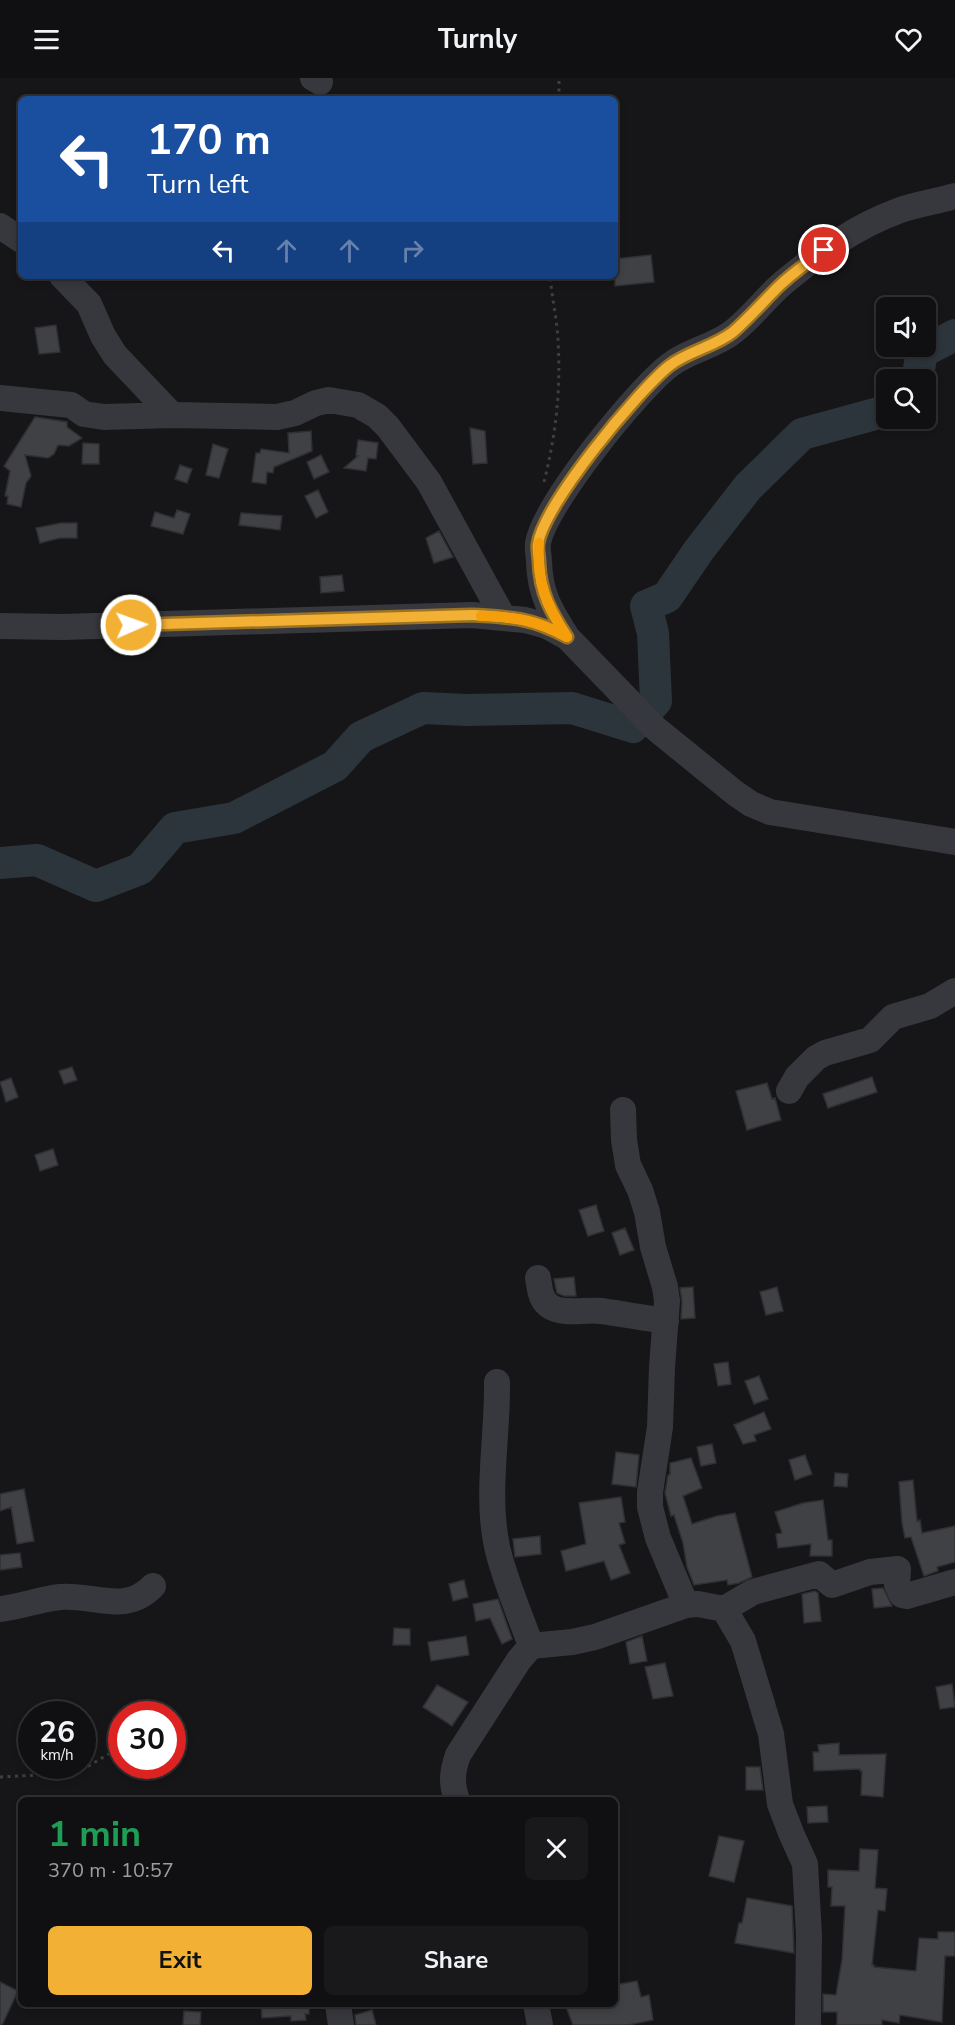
<!DOCTYPE html>
<html lang="en">
<head>
<meta charset="utf-8">
<style>
  :root { --surface:#101012; --page:#19191b; --text:#f1f3f6; --muted:#9c9d9f; --line:#303032; --accent:#f2b134 }
  body { margin:0; font-family:"Nunito Sans",sans-serif; background:var(--page); color:var(--text); height:100vh; display:flex; flex-direction:column; font-size:22px; white-space:nowrap }
  * { box-sizing:border-box; margin:0 }
  p { font-size:20px; color:var(--muted) }
  .icon { flex:none; width:33px; height:33px; fill:none; stroke:currentColor; stroke-width:2; stroke-linecap:round; stroke-linejoin:round }
  .map { position:relative; flex:1; overflow:hidden }
  .side { position:absolute; left:18px; top:1719px; width:600px; height:210px; display:flex; flex-direction:column; background:var(--surface); border-radius:9px; box-shadow:0 3px 9px #0003,0 0 0 2px var(--line) }
  .side>* { flex:none }
  .banner { position:absolute; left:18px; top:18px; width:600px; height:183px; border-radius:9px; box-shadow:0 3px 9px #0003,0 0 0 2px var(--line); background:#1a4fa0; color:#fff; overflow:hidden }
  .buttons { position:absolute; left:876px; top:219px; display:grid; gap:12px }
  .buttons a { display:grid; place-items:center; width:60px; height:60px; border-radius:9px; background:var(--surface); box-shadow:0 3px 9px #0003,0 0 0 2px var(--line); font-size:30px }
  .speed { position:absolute; left:18px; top:1623px; display:flex; gap:12px; font-size:30px; font-weight:700; text-align:center }
  .speed>* { display:grid; place-content:center; width:78px; height:78px; border-radius:50%; background:var(--surface); box-shadow:0 3px 9px #0003,0 0 0 2px var(--line); line-height:1 }
  .speed small { font-size:15px; font-weight:400 }
  .speed .limit { border:9px solid #d22; background:#fff; color:#111 }
  .pin { position:absolute; display:grid; place-items:center; width:51px; height:51px; color:#fff; margin:-26px; border:3px solid #fff; border-radius:50%; box-shadow:0 2px 6px #0007 }
  .me { position:absolute; width:66px; margin:-33px; rotate:88deg; stroke-linejoin:round; filter:drop-shadow(0 0 4px #0008) }
  .turn { display:flex; align-items:center; gap:21px; height:126px; padding:0 30px; font-size:27px }
  .turn .icon { width:78px; height:78px; stroke-width:2.5 }
  .turn b { display:block; font-size:42px; line-height:51px }
  .lanes { display:flex; align-items:center; height:57px; padding:0 30px; background:#0003; justify-content:center; gap:30px; direction:ltr }
  .lanes .off { opacity:.35 }
  .round { display:grid; place-items:center; flex:none; width:63px; height:63px; border-radius:9px; background:var(--page) }
  .summary { display:flex; align-items:center; justify-content:space-between; height:102px; padding:0 30px }
  h1 { font-size:36px; font-weight:700; line-height:45px; color:#1e9e55 }
  .action { display:flex; gap:12px; margin-top:auto; padding:12px 30px }
  .action a { flex:1; height:69px; border-radius:9px; background:var(--accent); color:#111; font-size:24px; font-weight:700; line-height:69px; text-align:center }
  .action a+a { background:var(--page); color:var(--text) }
  header { display:flex; justify-content:space-between; align-items:center; height:78px; padding:0 30px; background:var(--surface); font-size:27px; font-weight:700 }
  .map>svg:first-child { display:block }
  .lines { fill:none; stroke-linecap:round; stroke-linejoin:round }
  .river { stroke:#2c353c; stroke-width:32 }
  .building { fill:#404145; stroke:#303034; stroke-width:1.5 }
  .path { stroke:#3d3f44; stroke-width:3; stroke-dasharray:3 4.5; stroke-linecap:butt }
  .minor { stroke:#37383d; stroke-width:26 }
  .route-casing { stroke:#9d7322; stroke-width:15 }
  .route { stroke:#f2b134; stroke-width:10 }
  .slow { stroke:#f59e0b; stroke-width:10 }
</style>
</head>
<body>
<header><svg class="icon" aria-label="menu" viewBox="0 0 24 24"><path d="M4 6h16M4 12h16M4 18h16"/></svg>Turnly<svg class="icon" aria-label="heart" viewBox="0 0 24 24"><path d="M12 20l-8-8c-3-5 5-10 8-4 3-6 11-1 8 4z"/></svg></header>
<div class="map">
<svg width="955" height="1947" viewBox="0 0 955 1947">
  <rect width="100%" height="100%" fill="#161618"/>
  <g class="lines">
    <path class="river" d="M 917,302 L 922,274 L 955,257
      M 0,785 L 37,782 L 96,808 L 140,791 L 175,750 L 234,740 L 335,688 L 361,659 L 423,630 L 467,632 L 572,630 L 633,649 L 656,623 L 653,555 L 646,528 L 667,519 L 699,472 L 748,409 L 802,356 L 886,333"/>
  </g>
  <path class="building" d="M 651,177 L 654,204 L 615,208 L 615,181 Z
    M 56,247 L 60,274 L 39,276 L 35,250 Z
    M 35,339 L 67,344 L 67,349 L 82,360 L 69,368 L 58,367 L 54,376 L 48,380 L 25,377 L 31,398 L 26,405 L 21,429 L 7,426 L 8,418 L 5,418 L 10,393 L 4,388 Z
    M 470,350 L 485,353 L 487,385 L 473,386 Z
    M 311,353 L 312,373 L 274,389 L 273,395 L 267,394 L 266,406 L 252,404 L 256,375 L 260,375 L 261,371 L 289,375 L 288,355 Z
    M 358,362 L 378,365 L 376,381 L 368,380 L 366,393 L 344,390 L 358,378 L 356,378 Z
    M 83,365 L 99,366 L 99,386 L 82,386 Z
    M 213,366 L 228,371 L 219,400 L 206,397 Z
    M 321,377 L 329,394 L 314,401 L 307,384 Z
    M 180,387 L 192,391 L 187,405 L 175,401 Z
    M 318,412 L 328,434 L 316,440 L 305,418 Z
    M 177,432 L 190,436 L 183,456 L 151,448 L 155,434 L 174,440 Z
    M 241,435 L 282,438 L 280,452 L 239,447 Z
    M 61,445 L 77,445 L 77,460 L 60,460 L 40,465 L 36,450 Z
    M 439,453 L 453,479 L 434,485 L 426,460 Z
    M 342,497 L 344,513 L 321,515 L 320,499 Z
    M 72,989 L 77,1002 L 64,1006 L 59,993 Z
    M 872,999 L 877,1014 L 828,1030 L 823,1016 Z
    M 11,1000 L 18,1019 L 6,1024 L 0,1004 Z
    M 767,1005 L 772,1021 L 775,1020 L 781,1042 L 747,1052 L 736,1013 Z
    M 53,1071 L 58,1087 L 40,1093 L 35,1077 Z
    M 596,1127 L 604,1153 L 588,1158 L 579,1132 Z
    M 625,1150 L 634,1172 L 620,1177 L 612,1155 Z
    M 574,1199 L 576,1218 L 564,1218 L 557,1215 L 554,1201 Z
    M 693,1209 L 695,1240 L 681,1241 L 682,1224 L 680,1210 Z
    M 777,1209 L 783,1233 L 766,1237 L 760,1214 Z
    M 728,1284 L 731,1306 L 718,1308 L 714,1286 Z
    M 759,1298 L 768,1321 L 754,1326 L 745,1303 Z
    M 764,1334 L 771,1351 L 754,1357 L 756,1363 L 743,1366 L 734,1347 Z
    M 712,1366 L 716,1385 L 701,1388 L 697,1369 Z
    M 616,1374 L 639,1377 L 636,1409 L 612,1406 Z
    M 805,1377 L 812,1396 L 795,1402 L 789,1382 Z
    M 691,1380 L 702,1410 L 683,1418 L 692,1446 L 717,1438 L 735,1435 L 752,1499 L 739,1505 L 728,1507 L 727,1502 L 694,1507 L 687,1489 L 683,1465 L 674,1437 L 671,1438 L 665,1415 L 668,1397 L 670,1397 L 670,1385 Z
    M 835,1395 L 848,1396 L 847,1409 L 834,1408 Z
    M 913,1402 L 917,1443 L 920,1442 L 922,1455 L 955,1448 L 955,1484 L 937,1489 L 938,1493 L 924,1498 L 911,1459 L 905,1460 L 902,1445 L 899,1404 Z
    M 24,1411 L 34,1463 L 17,1466 L 11,1429 L 0,1433 L 0,1416 Z
    M 621,1419 L 625,1444 L 619,1445 L 625,1465 L 619,1467 L 630,1495 L 611,1502 L 604,1483 L 566,1493 L 561,1473 L 586,1466 L 579,1425 Z
    M 823,1422 L 828,1462 L 832,1462 L 832,1478 L 810,1478 L 811,1466 L 778,1470 L 776,1456 L 782,1455 L 775,1434 L 803,1425 Z
    M 540,1458 L 541,1476 L 515,1479 L 513,1461 Z
    M 20,1475 L 22,1489 L 0,1492 L 0,1477 Z
    M 464,1502 L 468,1519 L 453,1523 L 449,1506 Z
    M 883,1510 L 892,1528 L 874,1530 L 872,1511 Z
    M 815,1513 L 818,1515 L 821,1543 L 804,1545 L 802,1516 Z
    M 498,1521 L 512,1561 L 502,1566 L 490,1540 L 476,1543 L 473,1526 Z
    M 394,1550 L 410,1551 L 410,1567 L 393,1567 Z
    M 466,1558 L 469,1577 L 431,1583 L 428,1564 Z
    M 642,1558 L 647,1583 L 630,1586 L 626,1564 Z
    M 665,1585 L 673,1618 L 653,1621 L 645,1589 Z
    M 952,1606 L 955,1629 L 940,1631 L 936,1609 Z
    M 437,1607 L 468,1624 L 452,1648 L 423,1629 Z
    M 839,1665 L 839,1677 L 886,1676 L 883,1719 L 861,1717 L 862,1693 L 860,1693 L 860,1691 L 814,1693 L 813,1674 L 819,1674 L 818,1667 Z
    M 746,1689 L 760,1689 L 763,1712 L 746,1712 Z
    M 827,1728 L 828,1744 L 808,1745 L 807,1729 Z
    M 719,1758 L 744,1763 L 734,1804 L 709,1798 Z
    M 860,1771 L 878,1772 L 875,1810 L 887,1811 L 885,1833 L 878,1832 L 872,1887 L 874,1887 L 874,1889 L 916,1893 L 919,1860 L 938,1861 L 938,1854 L 955,1854 L 955,1878 L 945,1878 L 942,1944 L 900,1937 L 899,1945 L 882,1942 L 882,1947 L 837,1947 L 837,1934 L 823,1934 L 823,1916 L 836,1917 L 842,1882 L 845,1828 L 831,1828 L 832,1809 L 828,1809 L 828,1792 L 859,1793 Z
    M 747,1820 L 792,1828 L 794,1875 L 735,1865 L 739,1845 L 742,1845 Z
    M 637,1903 L 641,1919 L 649,1917 L 653,1942 L 628,1947 L 573,1947 L 565,1926 L 615,1926 L 615,1907 Z
    M 0,1904 L 18,1913 L 2,1947 L 0,1947 Z
    M 261,1926 L 309,1926 L 309,1936 L 305,1936 L 306,1942 L 291,1943 L 291,1938 L 262,1940 Z
    M 372,1932 L 376,1947 L 356,1947 L 355,1937 Z
    M 184,1933 L 201,1934 L 200,1947 L 183,1947 Z"/>
  <g class="lines">
    <path class="path" d="M 559,21 L 559,0
      M 544,404 C 556,356 561,312 558,262 C 557,241 552,220 550,198
      M 172,1649 L 187,1650
      M 0,1699 L 77,1695 L 122,1668"/>
    <path class="minor" d="M 313,0 L 320,4
      M 0,148 L 21,162
      M 62,198 L 89,226 L 103,258 L 115,277 L 172,337
      M 0,320 L 71,327 L 84,336 L 104,339 L 172,337 L 277,339 L 295,335 L 316,325 L 329,322 L 358,327 L 377,338 L 388,349 L 429,404 L 503,539
      M 0,548 L 63,549 L 472,537 L 525,542 L 547,548 L 567,559 L 655,650 L 735,715 L 751,726 L 770,734 L 955,764
      M 567,559 C 550,532 540,516 539,484 C 539,478 537,471 538,465 C 545,426 637,312 670,287 C 688,273 712,269 730,256 C 750,242 764,221 783,205 C 818,176 854,149 898,133 C 916,126 936,124 955,118
      M 789,1013 L 797,999 L 816,980 L 825,975 L 870,962 L 893,939 L 930,928 L 955,913
      M 623,1032 L 624,1062 L 628,1087 L 640,1112 L 647,1134 L 653,1169 L 665,1209 L 667,1223 L 662,1289 L 660,1349 L 650,1414 L 650,1429 L 658,1460 L 686,1527
      M 538,1200 C 540,1211 540,1223 551,1229 C 564,1237 586,1231 601,1233 C 623,1236 644,1240 666,1243
      M 497,1304 C 498,1358 485,1420 498,1473 C 506,1505 520,1537 531,1568
      M 0,1531 C 20,1529 40,1521 60,1519 C 94,1516 125,1537 153,1508
      M 724,1531 L 743,1563 L 771,1656 L 780,1726 L 791,1755 L 805,1786 L 809,1857 L 808,1947
      M 457,1722 C 451,1705 452,1694 458,1677 L 519,1582 L 531,1568 L 572,1564 L 595,1559 L 686,1527 L 698,1526 L 724,1531 L 753,1514 L 819,1496 L 832,1507 L 870,1494 L 898,1491 L 897,1507 L 902,1517 L 907,1518 L 955,1504
      M 338,1926 L 341,1947
      M 536,1926 L 540,1947"/>
  </g>
  <g class="lines">
    <defs>
      <path id="route" d="M 131,547 L 472,537 C 511,539 532,540 567,559 C 551,534 540,515 539,484 C 539,478 537,471 538,466 C 544,426 637,314 669,288 C 688,273 714,269 733,254 C 749,240 763,224 778,209 C 792,195 809,184 824,172"/>
    </defs>
    <use href="#route" class="route-casing"/>
    <use href="#route" class="route"/>
    <path class="slow" d="M 481,538 C 516,539 537,542 567,559 C 547,527 536,504 539,465"/>
  </g>
</svg>
<div class="buttons">
<a><svg class="icon" aria-label="sound" viewBox="0 0 24 24"><path d="M4 9h4l5-4v14l-5-4H4zM17 9q2 3 0 6"/></svg></a>
<a><svg class="icon" aria-label="search" viewBox="0 0 24 24"><circle cx="10" cy="10" r="6"/><path d="M15 15l6 6"/></svg></a>
</div>
<div class="speed"><div>26<small>km/h</small></div><div class="limit">30</div></div>
<div class="pin" style="left:824px;top:172px;background:#d93025"><svg class="icon" aria-label="arrive" viewBox="0 0 24 24"><path d="M6 21V4h12l-3 4 3 4H6"/></svg></div>
<svg class="me" style="left:131px;top:547px" viewBox="-20 -20 40 40"><circle r="17" fill="#f2b134" stroke="#fff" stroke-width="3"/><path d="M0-11L8 9 0 5-8 9z" fill="#fff"/></svg>
<div class="banner">
<div class="turn"><svg class="icon" aria-label="left" viewBox="0 0 24 24"><path d="M17 20v-9H6M10 6l-5 5 5 5"/></svg><div><b>170 m</b>Turn left</div></div>
<div class="lanes"><svg class="icon" aria-label="left" viewBox="0 0 24 24"><path d="M17 20v-9H6M10 6l-5 5 5 5"/></svg><svg class="icon off" aria-label="ahead" viewBox="0 0 24 24"><path d="M12 20V5M6 11l6-6 6 6"/></svg><svg class="icon off" aria-label="ahead" viewBox="0 0 24 24"><path d="M12 20V5M6 11l6-6 6 6"/></svg><svg class="icon off" aria-label="right" viewBox="0 0 24 24"><path d="M7 20v-9h11M14 6l5 5-5 5"/></svg></div>
</div>
<section class="side">
<div class="summary"><div><h1>1 min</h1><p>370 m · 10:57</p></div><a class="round"><svg class="icon" aria-label="close" viewBox="0 0 24 24"><path d="M6 6l12 12M18 6L6 18"/></svg></a></div>
<div class="action"><a>Exit</a><a>Share</a></div>
</section>
</div>
</body>
</html>
